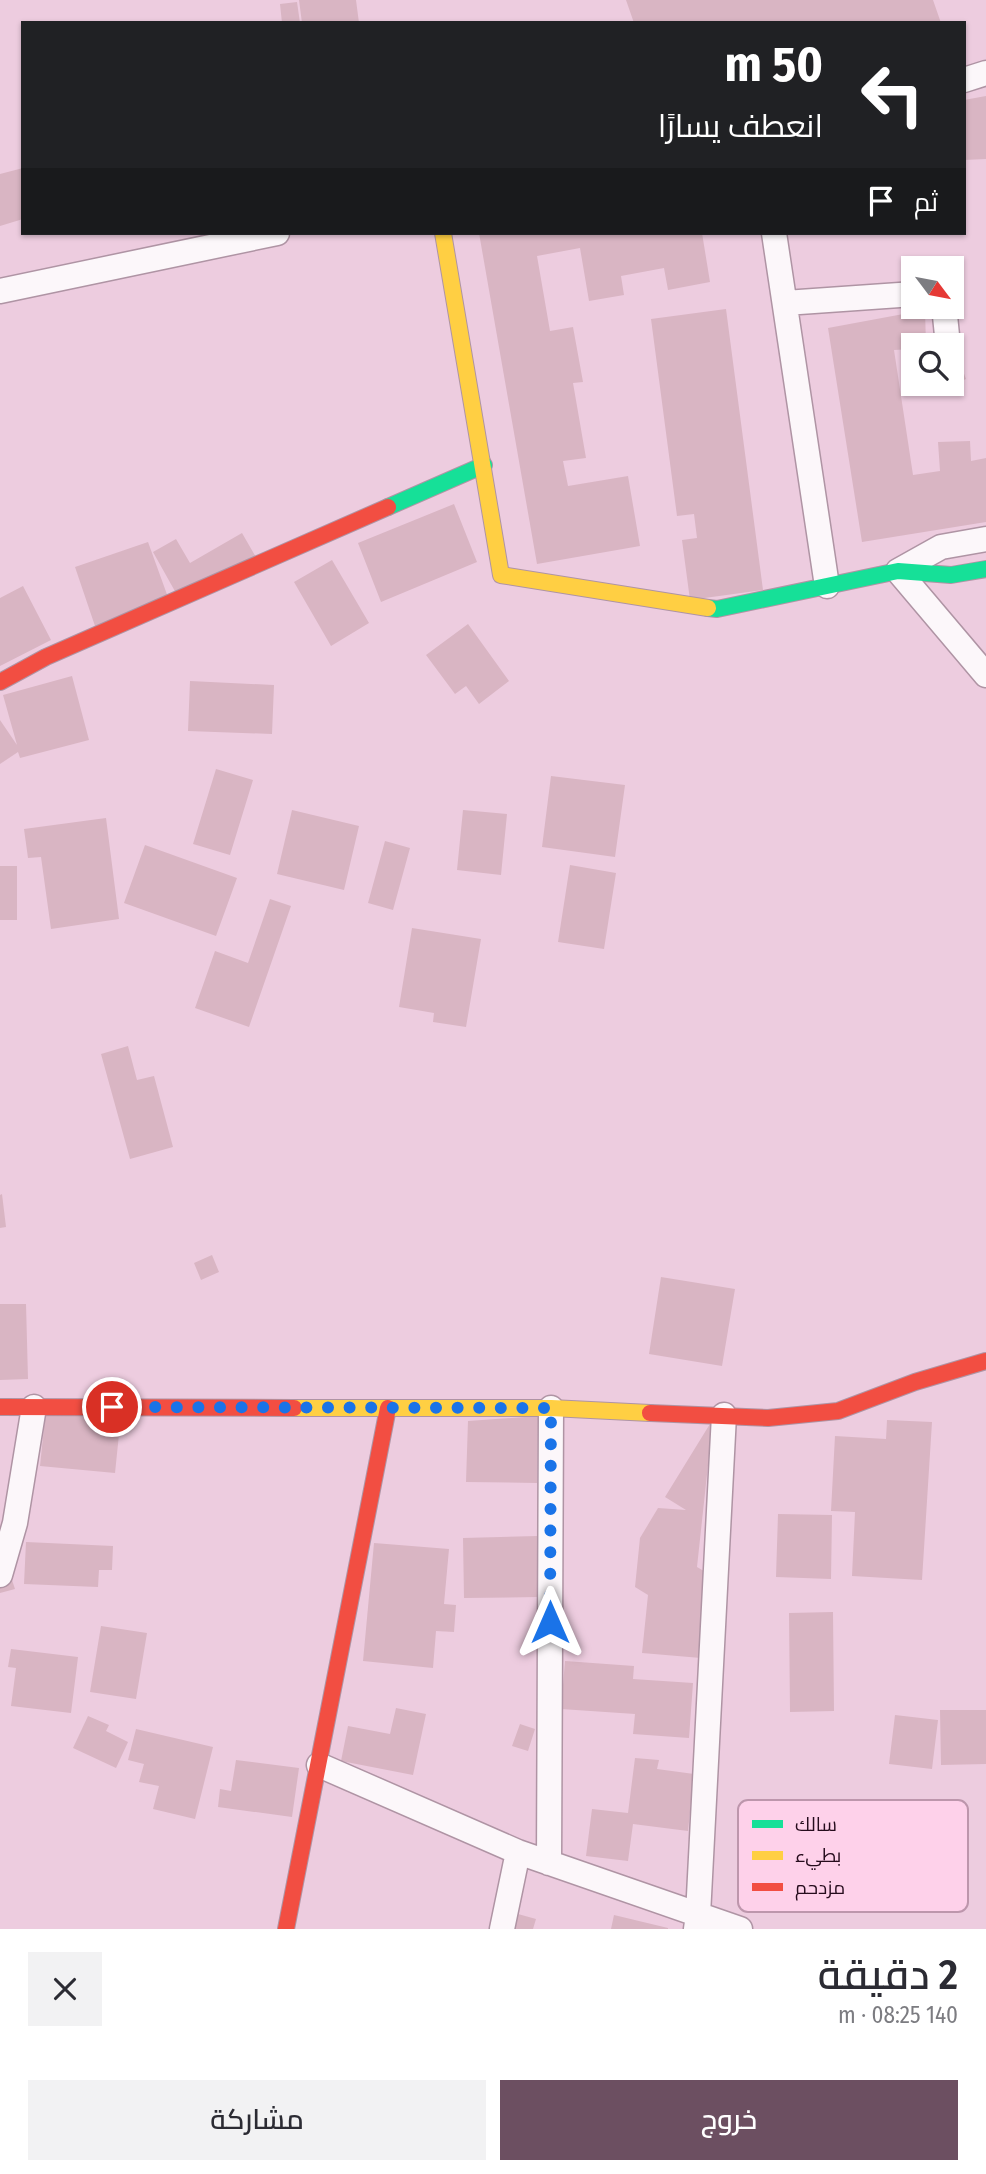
<!DOCTYPE html>
<html lang="ar">
<head>
<meta charset="utf-8">
<style>
  :root { --surface:#fff; --page:#f2f2f3; --text:#2b2b33; --muted:#7c7c81; --accent:#6c4f61 }
  body { margin:0; font-family:"Fira Sans Condensed",Cairo,sans-serif; background:var(--page); color:var(--text); direction:rtl; height:100vh; display:flex; flex-direction:column; font-size:26px; white-space:nowrap }
  * { box-sizing:border-box; margin:0 }
  p { font-size:23px; color:var(--muted) }
  .icon { flex:none; width:38px; height:38px; fill:none; stroke:currentColor; stroke-width:2; stroke-linecap:round; stroke-linejoin:round }
  .map { position:relative; height:1929px; overflow:hidden; direction:ltr }
  .panel { display:flex; flex-direction:column; background:var(--surface); flex:1 }
  .panel>* { flex:none }
  .hud { position:absolute; left:21px; top:21px; width:945px; height:214px; border-radius:0px; box-shadow:0 2px 5px #0004; direction:rtl; background:#202124; color:#fff; overflow:hidden }
  .needle { width:46px; rotate:122deg }
  .fabs { position:absolute; left:901px; top:256px; display:grid; gap:14px }
  .fabs a { display:grid; place-items:center; width:63px; height:63px; border-radius:0px; background:var(--surface); box-shadow:0 2px 5px #0004; font-size:35px }
  .pin { position:absolute; display:grid; place-items:center; width:60px; height:60px; color:#fff; margin:-30px; border:4px solid #fff; border-radius:50%; box-shadow:0 2px 7px #0007 }
  .me { position:absolute; width:77px; margin:-38px; rotate:0deg; stroke-linejoin:round; filter:drop-shadow(0 0 5px #0008) }
  .turn { display:flex; align-items:center; gap:24px; height:147px; padding:0 28px; font-size:32px }
  .turn .icon { width:91px; height:91px; stroke-width:2.5 }
  .turn b { display:block; font-size:49px; line-height:60px }
  .then { display:flex; align-items:center; height:66px; padding:0 28px; background:#0003; gap:14px; font-size:26px }
  .round { display:grid; place-items:center; flex:none; width:74px; height:74px; border-radius:0px; background:var(--page) }
  .overview { display:flex; align-items:center; justify-content:space-between; height:119px; padding:0 28px }
  h1 { font-size:42px; font-weight:600; line-height:52px }
  .primary-button { display:flex; gap:14px; margin-top:auto; padding:14px 28px }
  .primary-button a { flex:1; height:80px; border-radius:0px; background:var(--accent); color:#fff; font-size:28px; font-weight:600; line-height:80px; text-align:center }
  .primary-button a+a { background:var(--page); color:var(--text) }
  .map>svg:first-child { display:block }
  .building { fill:#d9b5c3 }
  .lines { fill:none; stroke-linecap:round; stroke-linejoin:round }
  .street-casing { stroke:#af94a4; stroke-width:27 }
  .fast-casing { stroke:#af94a4; stroke-width:18 }
  .slow-casing { stroke:#af94a4; stroke-width:18 }
  .jam-casing { stroke:#af94a4; stroke-width:18 }
  .street { stroke:#fcf7fa; stroke-width:24 }
  .fast { stroke:#16e098; stroke-width:16 }
  .slow { stroke:#ffcf43; stroke-width:16 }
  .jam { stroke:#f24e42; stroke-width:16 }
  .route { stroke:#1a73e8; stroke-width:12; stroke-dasharray:0 21.6 }
  .key { fill:#fed1ea; stroke:#bd96ac; stroke-width:2 }
  .key-label { font-size:19px; fill:#260c1d }
</style>
</head>
<body>
<div class="map">
<svg width="986" height="1929" viewBox="0 0 986 1929">
  <rect width="100%" height="100%" fill="#edccdf"/>
  <path class="building" d="M 299,0 L 356,0 L 359,23 L 302,23 Z
    M 626,0 L 933,0 L 941,23 L 634,23 Z
    M 297,2 L 300,23 L 282,23 L 280,4 Z
    M 986,96 L 986,159 L 964,160 L 964,100 Z
    M 23,168 L 23,219 L 0,226 L 0,174 Z
    M 479,233 L 702,233 L 710,282 L 668,290 L 664,268 L 621,276 L 624,295 L 589,301 L 580,248 L 537,256 L 550,331 L 573,327 L 583,382 L 573,383 L 586,458 L 563,461 L 568,486 L 628,476 L 640,546 L 537,564 Z
    M 726,309 L 763,590 L 690,600 L 682,540 L 697,538 L 694,514 L 677,516 L 651,319 Z
    M 925,310 L 926,345 L 914,345 L 914,349 L 894,350 L 913,475 L 940,471 L 938,442 L 970,441 L 971,461 L 986,458 L 986,522 L 862,542 L 828,328 Z
    M 960,363 L 966,379 L 942,389 L 940,383 L 952,383 L 952,367 Z
    M 454,504 L 477,562 L 381,602 L 358,543 Z
    M 242,533 L 257,559 L 181,602 L 153,552 L 176,539 L 190,563 Z
    M 148,542 L 169,600 L 95,626 L 75,567 Z
    M 332,560 L 369,623 L 331,646 L 294,582 Z
    M 23,586 L 51,640 L 0,666 L 0,598 Z
    M 468,624 L 509,681 L 479,704 L 466,686 L 455,694 L 426,655 Z
    M 72,676 L 89,740 L 20,758 L 18,752 L 0,764 L 0,720 L 17,745 L 3,695 Z
    M 190,681 L 274,685 L 272,734 L 188,731 Z
    M 216,769 L 253,780 L 230,855 L 193,844 Z
    M 551,776 L 625,785 L 615,857 L 542,847 Z
    M 292,810 L 359,826 L 344,890 L 277,874 Z
    M 463,810 L 507,814 L 501,875 L 457,870 Z
    M 106,818 L 119,919 L 51,929 L 41,857 L 28,858 L 24,829 Z
    M 385,841 L 410,848 L 393,910 L 368,903 Z
    M 145,845 L 237,878 L 216,936 L 124,903 Z
    M 570,865 L 616,873 L 604,949 L 558,942 Z
    M 0,866 L 17,866 L 17,920 L 0,920 Z
    M 270,899 L 291,906 L 249,1027 L 195,1008 L 215,951 L 248,963 Z
    M 412,928 L 481,939 L 466,1027 L 433,1022 L 434,1013 L 399,1007 Z
    M 128,1046 L 137,1080 L 154,1076 L 173,1147 L 130,1159 L 101,1054 Z
    M 2,1194 L 6,1227 L 0,1228 L 0,1195 Z
    M 212,1255 L 219,1272 L 201,1280 L 194,1263 Z
    M 661,1277 L 735,1289 L 722,1366 L 649,1354 Z
    M 0,1304 L 26,1304 L 28,1379 L 0,1380 Z
    M 46,1408 L 121,1415 L 115,1473 L 40,1466 Z
    M 538,1416 L 537,1483 L 466,1482 L 468,1421 Z
    M 713,1419 L 697,1567 L 709,1574 L 701,1658 L 642,1653 L 648,1595 L 635,1587 L 640,1538 L 658,1508 L 686,1510 L 665,1497 Z
    M 887,1420 L 932,1422 L 922,1580 L 852,1576 L 855,1512 L 831,1511 L 835,1436 L 886,1439 Z
    M 778,1514 L 832,1515 L 831,1579 L 776,1577 Z
    M 537,1536 L 538,1597 L 464,1598 L 463,1538 Z
    M 26,1542 L 113,1546 L 112,1570 L 99,1570 L 98,1587 L 24,1584 Z
    M 374,1543 L 449,1549 L 444,1604 L 456,1605 L 454,1632 L 436,1631 L 433,1668 L 363,1661 Z
    M 0,1544 L 15,1589 L 0,1593 Z
    M 833,1612 L 834,1711 L 790,1712 L 789,1613 Z
    M 101,1626 L 147,1633 L 136,1699 L 90,1692 Z
    M 11,1649 L 78,1657 L 71,1713 L 11,1706 L 16,1668 L 8,1667 Z
    M 565,1661 L 634,1666 L 633,1679 L 693,1683 L 689,1738 L 633,1734 L 635,1714 L 561,1709 Z
    M 396,1708 L 426,1714 L 413,1775 L 341,1761 L 348,1726 L 390,1734 Z
    M 940,1710 L 986,1710 L 986,1764 L 941,1765 Z
    M 895,1715 L 938,1720 L 932,1769 L 889,1764 Z
    M 88,1716 L 109,1725 L 106,1731 L 128,1742 L 116,1768 L 73,1748 Z
    M 520,1724 L 535,1729 L 528,1751 L 512,1746 Z
    M 136,1729 L 213,1747 L 195,1819 L 153,1809 L 159,1786 L 139,1782 L 144,1764 L 128,1760 Z
    M 635,1758 L 659,1760 L 657,1769 L 694,1774 L 688,1831 L 633,1824 L 628,1861 L 586,1856 L 592,1809 L 628,1813 Z
    M 236,1760 L 299,1768 L 292,1817 L 218,1807 L 220,1789 L 231,1791 Z
    M 518,1914 L 536,1919 L 533,1929 L 514,1929 Z
    M 614,1915 L 668,1928 L 668,1929 L 611,1929 Z"/>
  <g class="lines">
    <defs>
      <path id="street" d="M 964,80 L 986,73
        M 774,233 L 827,586
        M 0,291 L 277,233
        M 785,303 L 914,294
        M 944,306 L 948,345
        M 986,539 L 941,547 L 898,571 L 986,675
        M 0,1575 L 15,1523 L 34,1407
        M 319,1765 L 518,1852 L 740,1929
        M 549,1863 L 551,1408
        M 502,1929 L 518,1852
        M 696,1929 L 698,1915 L 724,1415"/>
      <path id="fast" d="M 388,507 L 484,465
        M 708,608 L 717,609 L 898,571 L 951,575 L 986,569"/>
      <path id="slow" d="M 443,233 L 501,575 L 708,608
        M 294,1408 L 551,1408 L 650,1413"/>
      <path id="jam" d="M 0,682 L 46,657 L 388,507
        M 0,1407 L 294,1408
        M 650,1413 L 768,1418 L 838,1411 L 915,1382 L 986,1361
        M 286,1929 L 388,1408"/>
    </defs>
    <use href="#street" class="street-casing"/>
    <use href="#fast" class="fast-casing"/>
    <use href="#slow" class="slow-casing"/>
    <use href="#jam" class="jam-casing"/>
    <use href="#street" class="street"/>
    <use href="#fast" class="fast"/>
    <use href="#slow" class="slow"/>
    <use href="#jam" class="jam"/>
  </g>
  <g class="lines">
    <path class="route" d="M 112,1407 L 551,1408 L 550,1622"/>
  </g>
  <rect x="738" y="1800" width="230" height="112" rx="10" class="key"/>
  <rect x="752" y="1820" width="31" height="8" fill="#16e098"/>
  <rect x="752" y="1851" width="31" height="9" fill="#ffcf43"/>
  <rect x="752" y="1883" width="31" height="8" fill="#f24e42"/>
  <g class="key-label">
    <text x="795" y="1831">سالك</text>
    <text x="795" y="1862">بطيء</text>
    <text x="795" y="1894">مزدحم</text>
  </g>
</svg>
<div class="fabs">
<a><svg class="needle" viewBox="-14 -14 28 28"><path d="M0-13l5 13h-10z" fill="#e53935"/><path d="M0 13l5-13h-10z" fill="#7c7c81"/></svg></a>
<a><svg class="icon" aria-label="search" viewBox="0 0 24 24"><circle cx="10" cy="10" r="6"/><path d="M15 15l6 6"/></svg></a>
</div>
<div class="pin" style="left:112px;top:1407px;background:#d93025"><svg class="icon" aria-label="arrive" viewBox="0 0 24 24"><path d="M6 21V4h12l-3 4 3 4H6"/></svg></div>
<svg class="me" style="left:550px;top:1622px" viewBox="-20 -20 40 40"><path d="M0-17L14 15 0 8-14 15z" fill="#1a73e8" stroke="#fff" stroke-width="4"/></svg>
<div class="hud">
<div class="turn"><svg class="icon" aria-label="left" viewBox="0 0 24 24"><path d="M17 20v-9H6M10 6l-5 5 5 5"/></svg><div><b>50 m</b>انعطف يسارًا</div></div>
<div class="then">ثم<svg class="icon" aria-label="arrive" viewBox="0 0 24 24"><path d="M6 21V4h12l-3 4 3 4H6"/></svg></div>
</div>
</div>
<section class="panel">
<div class="overview"><div><h1>2 دقيقة</h1><p>140 m · 08:25</p></div><a class="round"><svg class="icon" aria-label="close" viewBox="0 0 24 24"><path d="M6 6l12 12M18 6L6 18"/></svg></a></div>
<div class="primary-button"><a>خروج</a><a>مشاركة</a></div>
</section>
</body>
</html>
